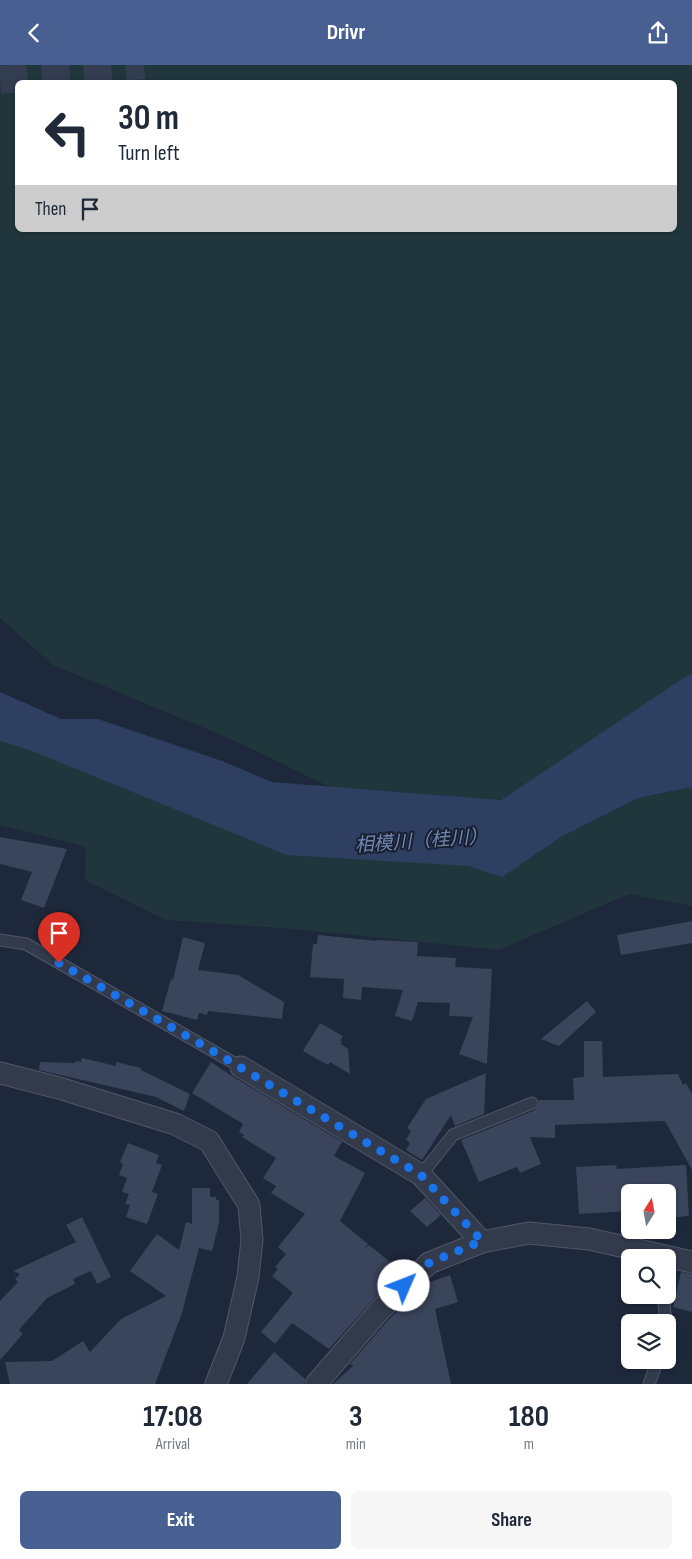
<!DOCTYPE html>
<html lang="en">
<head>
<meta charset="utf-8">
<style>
  :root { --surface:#fff; --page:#f6f6f7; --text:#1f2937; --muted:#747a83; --accent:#485f91 }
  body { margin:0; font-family:"Sofia Sans Condensed","Noto Sans JP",sans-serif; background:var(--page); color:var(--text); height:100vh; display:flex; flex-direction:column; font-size:19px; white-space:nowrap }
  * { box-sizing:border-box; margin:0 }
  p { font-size:16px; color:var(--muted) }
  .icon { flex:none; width:28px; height:28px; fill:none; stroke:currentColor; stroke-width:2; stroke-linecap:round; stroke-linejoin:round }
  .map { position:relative; height:1319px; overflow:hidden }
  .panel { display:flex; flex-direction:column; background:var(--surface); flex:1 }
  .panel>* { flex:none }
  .hud { position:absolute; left:15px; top:15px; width:662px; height:152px; border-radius:8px; box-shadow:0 1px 4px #0004; background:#fff; color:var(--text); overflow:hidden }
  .needle { width:32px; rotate:11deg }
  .controls { position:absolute; left:621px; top:1119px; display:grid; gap:10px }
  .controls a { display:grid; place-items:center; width:55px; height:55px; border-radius:8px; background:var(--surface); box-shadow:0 1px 4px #0004; font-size:25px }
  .pin { position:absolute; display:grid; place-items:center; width:42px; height:42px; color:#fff; margin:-51px -21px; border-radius:50% 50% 50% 0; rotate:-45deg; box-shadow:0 0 5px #0007 }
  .pin .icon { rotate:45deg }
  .me { position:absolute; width:55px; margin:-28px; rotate:46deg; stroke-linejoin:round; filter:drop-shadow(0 0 4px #0008) }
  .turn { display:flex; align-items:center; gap:18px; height:105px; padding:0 20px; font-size:22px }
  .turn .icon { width:65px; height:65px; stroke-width:2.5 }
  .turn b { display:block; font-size:35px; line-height:42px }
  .then { display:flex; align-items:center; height:48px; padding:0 20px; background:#0003; gap:10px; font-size:19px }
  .eta { display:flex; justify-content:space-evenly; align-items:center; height:85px; text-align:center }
  .eta b { font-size:30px; font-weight:700; line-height:35px }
  .button { display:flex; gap:10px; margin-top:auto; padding:10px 20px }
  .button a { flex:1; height:58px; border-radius:8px; background:var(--accent); color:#fff; font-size:20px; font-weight:700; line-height:58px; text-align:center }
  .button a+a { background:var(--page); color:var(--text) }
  header { display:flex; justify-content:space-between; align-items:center; height:65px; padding:0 20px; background:var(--accent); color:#fff; font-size:22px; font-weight:700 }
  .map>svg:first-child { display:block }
  .green { fill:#20363c; fill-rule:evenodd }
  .water { fill:#2e3f62 }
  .building { fill:#3a445b }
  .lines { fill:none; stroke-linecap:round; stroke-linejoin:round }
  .motorway-tunnel { stroke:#333d50; stroke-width:28; stroke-dasharray:28 14; stroke-linecap:butt }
  .service-casing { stroke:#505768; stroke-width:13 }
  .minor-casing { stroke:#505768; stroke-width:23 }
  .service { stroke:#323a4b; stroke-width:11 }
  .minor { stroke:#323a4b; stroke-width:21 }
  .route { stroke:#1a73e8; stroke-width:9; stroke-dasharray:0 16.2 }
  .labels { text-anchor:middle; stroke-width:4; stroke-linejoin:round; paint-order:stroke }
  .water-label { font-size:19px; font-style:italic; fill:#7187b3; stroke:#181f2f }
</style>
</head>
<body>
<header><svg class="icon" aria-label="back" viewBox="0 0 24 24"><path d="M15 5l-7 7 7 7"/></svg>Drivr<svg class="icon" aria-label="share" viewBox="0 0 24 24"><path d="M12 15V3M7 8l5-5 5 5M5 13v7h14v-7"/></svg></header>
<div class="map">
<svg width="692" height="1319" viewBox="0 0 692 1319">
  <rect width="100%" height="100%" fill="#1e283b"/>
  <path class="green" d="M 0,0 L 692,0 L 692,609 L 682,614 L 501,735 L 330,722 L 233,675 L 53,600 L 0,553 ZM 18,18 L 675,18 L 675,165 L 18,165 Z
    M 0,676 L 32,686 L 468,801 L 502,811 L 561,772 L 638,733 L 692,722 L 692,841 L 629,829 L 499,885 L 294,864 L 166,855 L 85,815 L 86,782 L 0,760 Z"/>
  <path class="water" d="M 692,609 L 692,722 L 638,733 L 561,772 L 502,812 L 468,801 L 287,790 L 32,686 L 0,676 L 0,627 L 61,654 L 98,654 L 222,696 L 272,717 L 501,735 L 682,614 Z"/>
  <path class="building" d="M 0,772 L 67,784 L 44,843 L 21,835 L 32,807 L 0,799 Z
    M 692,856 L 692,878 L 621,890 L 617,870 Z
    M 318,870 L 377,876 L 377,875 L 418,877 L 417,891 L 456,893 L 455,902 L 492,904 L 487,999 L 459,989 L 473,952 L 449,951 L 450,938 L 418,937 L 412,956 L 395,951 L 403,925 L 362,922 L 361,935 L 343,933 L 344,914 L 310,912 L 313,879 L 317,879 Z
    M 183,872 L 205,878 L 198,905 L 238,910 L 284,937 L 282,954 L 208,946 L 207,950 L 199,948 L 197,955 L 162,946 L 171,914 L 173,915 Z
    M 587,936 L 596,947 L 559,981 L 541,974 Z
    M 320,958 L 343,971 L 340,976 L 342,976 L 341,979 L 348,984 L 350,1009 L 330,997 L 328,1000 L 303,986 Z
    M 584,976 L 602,976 L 603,1012 L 678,1009 L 683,1020 L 686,1018 L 692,1029 L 692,1105 L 665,1056 L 555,1060 L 555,1073 L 530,1072 L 541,1099 L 520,1108 L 517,1102 L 479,1117 L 461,1075 L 535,1045 L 539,1040 L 539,1035 L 574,1035 L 573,1013 L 584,1012 Z
    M 82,993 L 116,1001 L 116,997 L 141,1003 L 141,1005 L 190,1029 L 184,1046 L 156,1032 L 39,1005 L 40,997 L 75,998 L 76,996 L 81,997 Z
    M 211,997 L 235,1013 L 342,1077 L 334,1091 L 365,1108 L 340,1156 L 368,1179 L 364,1184 L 369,1180 L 390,1197 L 384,1205 L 395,1214 L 371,1237 L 329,1284 L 292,1258 L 275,1279 L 261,1267 L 293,1228 L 272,1211 L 278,1204 L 275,1202 L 286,1189 L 278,1182 L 305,1149 L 271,1128 L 276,1121 L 263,1113 L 276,1093 L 242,1072 L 244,1070 L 239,1067 L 243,1059 L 192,1028 Z
    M 486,1008 L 484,1049 L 455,1061 L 451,1050 L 422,1095 L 406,1085 L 410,1078 L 406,1075 L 411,1066 L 407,1063 L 426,1034 Z
    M 128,1078 L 159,1090 L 156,1098 L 162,1100 L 152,1127 L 158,1129 L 147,1159 L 126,1152 L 130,1140 L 125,1139 L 129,1129 L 122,1127 L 127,1113 L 119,1110 L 123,1099 L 120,1097 Z
    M 616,1100 L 617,1104 L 686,1100 L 689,1151 L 668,1153 L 668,1128 L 630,1128 L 630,1146 L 579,1149 L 576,1102 Z
    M 192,1123 L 210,1123 L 210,1132 L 216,1132 L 216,1135 L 219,1135 L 219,1158 L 212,1186 L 199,1183 L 182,1248 L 155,1319 L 10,1319 L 5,1297 L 52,1296 L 83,1276 L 90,1287 L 121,1254 L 166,1231 L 130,1206 L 157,1169 L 179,1185 L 186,1157 L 192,1159 Z
    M 425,1133 L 441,1150 L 427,1162 L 410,1146 Z
    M 82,1152 L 111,1212 L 97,1219 L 91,1206 L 73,1214 L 75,1219 L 47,1233 L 19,1265 L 23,1269 L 0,1295 L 0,1236 L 18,1217 L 15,1214 L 20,1209 L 13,1206 L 76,1177 L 66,1160 Z
    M 681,1207 L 692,1209 L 692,1247 L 673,1242 Z
    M 450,1210 L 458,1237 L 435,1244 L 451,1319 L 333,1319 L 353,1301 L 350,1299 L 389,1254 L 427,1218 Z
    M 274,1287 L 305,1314 L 304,1319 L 247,1319 Z"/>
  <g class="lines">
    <path class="motorway-tunnel" d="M 0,15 L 144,0"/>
    <defs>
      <path id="service" d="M 0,875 L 26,879 L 241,1002
        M 421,1110 L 453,1070 L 532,1038
        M 663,1230 L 666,1258
        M 649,1319 L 658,1295"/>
      <path id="minor" d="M 241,1002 L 421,1110 L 482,1177
        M 0,1008 L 59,1023 L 175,1059 L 209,1076 L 249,1140 L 252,1175 L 248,1212 L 234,1273 L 216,1319
        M 316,1319 L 380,1245 L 429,1198 L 482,1177 L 529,1168 L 589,1174 L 692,1197"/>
    </defs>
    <use href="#service" class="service-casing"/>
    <use href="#minor" class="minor-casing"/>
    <use href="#service" class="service"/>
    <use href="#minor" class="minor"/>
  </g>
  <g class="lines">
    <path class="route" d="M 59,898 L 206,982 L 421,1110 L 482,1176 L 429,1198 L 404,1221"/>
  </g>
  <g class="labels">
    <g class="water-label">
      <text transform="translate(421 775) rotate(-4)" y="7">相模川（桂川）</text>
    </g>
  </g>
</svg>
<div class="controls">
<a><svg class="needle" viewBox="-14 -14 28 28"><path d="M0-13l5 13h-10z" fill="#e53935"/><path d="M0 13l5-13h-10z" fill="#747a83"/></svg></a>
<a><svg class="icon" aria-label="search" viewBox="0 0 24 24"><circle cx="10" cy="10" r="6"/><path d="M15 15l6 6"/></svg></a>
<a><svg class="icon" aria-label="layers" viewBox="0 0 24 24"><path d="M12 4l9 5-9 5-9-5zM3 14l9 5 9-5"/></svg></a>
</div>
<div class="pin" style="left:59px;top:898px;background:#d93025"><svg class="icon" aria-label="arrive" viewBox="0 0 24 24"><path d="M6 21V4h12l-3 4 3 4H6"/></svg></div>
<svg class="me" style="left:404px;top:1221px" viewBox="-20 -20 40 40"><circle r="19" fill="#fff"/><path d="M0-13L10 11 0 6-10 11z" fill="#1a73e8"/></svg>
<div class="hud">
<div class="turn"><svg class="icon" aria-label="left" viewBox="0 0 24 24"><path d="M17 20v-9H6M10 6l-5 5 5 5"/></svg><div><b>30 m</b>Turn left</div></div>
<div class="then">Then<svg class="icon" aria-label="arrive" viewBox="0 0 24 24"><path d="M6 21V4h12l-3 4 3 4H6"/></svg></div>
</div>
</div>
<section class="panel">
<div class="eta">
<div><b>17:08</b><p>Arrival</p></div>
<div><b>3</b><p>min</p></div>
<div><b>180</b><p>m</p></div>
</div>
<div class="button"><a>Exit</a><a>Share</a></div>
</section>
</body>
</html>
